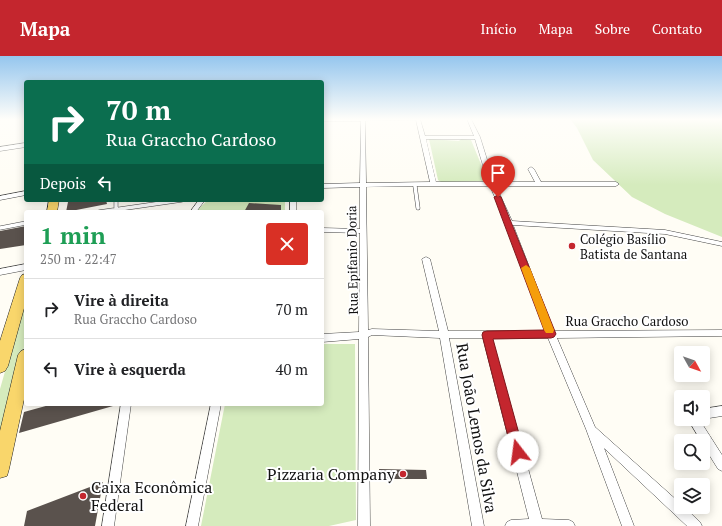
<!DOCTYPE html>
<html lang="pt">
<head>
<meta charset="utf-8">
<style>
  :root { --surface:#fff; --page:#f2f2f2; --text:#202124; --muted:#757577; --line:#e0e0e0; --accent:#c4262e }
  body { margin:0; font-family:"PT Serif",serif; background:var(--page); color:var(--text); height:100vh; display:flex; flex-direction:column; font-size:15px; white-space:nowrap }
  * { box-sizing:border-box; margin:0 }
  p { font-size:13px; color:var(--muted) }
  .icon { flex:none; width:22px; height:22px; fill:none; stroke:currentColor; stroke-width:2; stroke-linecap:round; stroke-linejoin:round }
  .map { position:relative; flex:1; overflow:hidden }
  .sheet { position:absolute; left:24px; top:154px; width:300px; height:196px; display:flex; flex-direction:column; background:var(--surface); border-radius:4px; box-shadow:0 2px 10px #0003 }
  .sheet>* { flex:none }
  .top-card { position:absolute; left:24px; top:24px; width:300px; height:122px; border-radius:4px; box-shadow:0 2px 10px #0003; background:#0b6e4f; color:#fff; overflow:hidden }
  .needle { width:26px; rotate:130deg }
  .tools { position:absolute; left:674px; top:290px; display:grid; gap:8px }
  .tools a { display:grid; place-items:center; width:36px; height:36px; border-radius:4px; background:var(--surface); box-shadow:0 2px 10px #0003; font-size:20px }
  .pin { position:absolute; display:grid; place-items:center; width:34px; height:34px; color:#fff; margin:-41px -17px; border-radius:50% 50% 50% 0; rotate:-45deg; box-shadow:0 0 4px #0007 }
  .pin .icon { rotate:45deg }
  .me { position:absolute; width:44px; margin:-22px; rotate:345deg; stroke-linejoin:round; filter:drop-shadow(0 0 3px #0008) }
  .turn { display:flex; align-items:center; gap:14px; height:84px; padding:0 16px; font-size:18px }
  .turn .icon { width:52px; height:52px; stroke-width:2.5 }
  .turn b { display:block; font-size:28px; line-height:34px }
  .then { display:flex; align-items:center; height:38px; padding:0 16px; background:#0003; gap:8px; font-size:15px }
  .round { display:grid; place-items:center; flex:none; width:42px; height:42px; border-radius:4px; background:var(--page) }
  .head { display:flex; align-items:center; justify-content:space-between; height:68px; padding:0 16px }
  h1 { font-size:24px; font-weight:600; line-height:30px; color:#1e9e55 }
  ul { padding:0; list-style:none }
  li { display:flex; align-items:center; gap:12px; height:60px; padding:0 16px; border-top:1px solid var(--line) }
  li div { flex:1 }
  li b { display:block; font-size:15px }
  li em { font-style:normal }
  header { display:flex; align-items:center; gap:24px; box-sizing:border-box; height:56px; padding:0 20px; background:var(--accent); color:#fff }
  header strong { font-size:19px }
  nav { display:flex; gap:22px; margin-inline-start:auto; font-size:14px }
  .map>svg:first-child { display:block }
  .green { fill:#d5ebbd }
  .building { fill:#5a524d }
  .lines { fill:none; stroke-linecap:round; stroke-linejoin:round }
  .lane-far1-casing { stroke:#444; stroke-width:3 }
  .lane-casing { stroke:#444; stroke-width:4.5 }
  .street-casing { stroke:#444; stroke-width:1 }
  .primary-casing { stroke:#222; stroke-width:1 }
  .lane-far1 { stroke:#fff; stroke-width:2.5 }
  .lane { stroke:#fff; stroke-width:3.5 }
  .street { fill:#fff; fill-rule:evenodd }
  .primary { fill:#f9d66b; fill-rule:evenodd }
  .route { fill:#c4262e; stroke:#7f191e }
  .slow { fill:#f59e0b }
  .poi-dot { fill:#c4262e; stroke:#fff; stroke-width:1.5 }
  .labels { text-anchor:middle; stroke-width:4; stroke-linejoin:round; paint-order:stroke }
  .poi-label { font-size:13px; fill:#111; stroke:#fff; text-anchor:start }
  .street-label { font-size:13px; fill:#111; stroke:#fff }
  .near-street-label { font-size:16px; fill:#111; stroke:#fff }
  .near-poi-label { font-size:16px; fill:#111; stroke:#fff; text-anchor:end }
</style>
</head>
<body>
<header>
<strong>Mapa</strong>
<nav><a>Início</a><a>Mapa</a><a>Sobre</a><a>Contato</a></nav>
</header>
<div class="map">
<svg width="722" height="470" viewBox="0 0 722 470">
  <rect width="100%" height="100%" fill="#fffdf5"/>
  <path class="green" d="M 570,63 L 722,63 L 722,181 L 665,158 L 632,141 L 593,104 L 577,72 Z
    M 429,83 L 459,85 L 461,83 L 471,84 L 488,125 L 441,126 L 438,124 Z
    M 208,144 L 285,144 L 285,156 L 199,156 L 197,154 Z
    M 26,242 L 26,283 L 0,390 L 0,333 Z
    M 322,288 L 355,288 L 356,464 L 329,470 L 201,470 L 225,348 L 322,348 Z"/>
  <path class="building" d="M 76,144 L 106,144 L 107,148 L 66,156 L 68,146 Z
    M 249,147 L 281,149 L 281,156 L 244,156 Z
    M 26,170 L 26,189 L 0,193 L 0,175 Z
    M 53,348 L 113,348 L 113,350 L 19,377 L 24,356 Z
    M 379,413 L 426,414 L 427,423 L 380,423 Z
    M 103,426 L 95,470 L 24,470 L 27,455 Z"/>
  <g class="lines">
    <defs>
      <path id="lane-far1" d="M 415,128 L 415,131"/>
      <path id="lane" d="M 415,130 L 418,152
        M 116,144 L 116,153
        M 99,156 L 182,144
        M 0,172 L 26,167"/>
      <path id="street" d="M 322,63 L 420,63 L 425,80 L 474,80 L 467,63 L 471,63 L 480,81 L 494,126 L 535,126 L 528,113 L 531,111 L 534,113 L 541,126 L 616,126 L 619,128 L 616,130 L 496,130 L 512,165 L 665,174 L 722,186 L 722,190 L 665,178 L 513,169 L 554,275 L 722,274 L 722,280 L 557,282 L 595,371 L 681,448 L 681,451 L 684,451 L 700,466 L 702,470 L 687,470 L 604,392 L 634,470 L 622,470 L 586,373 L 548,282 L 492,282 L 542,463 L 569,464 L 573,466 L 575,470 L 505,470 L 507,466 L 511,464 L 529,463 L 483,282 L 449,282 L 484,470 L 472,470 L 440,282 L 372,279 L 368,281 L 370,470 L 358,470 L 359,283 L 322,286 L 322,278 L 359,276 L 360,177 L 322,176 L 322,172 L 360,173 L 360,131 L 322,132 L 322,128 L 360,127 L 361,65 L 322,65 ZM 416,64 L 430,126 L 366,127 L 365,65 ZM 426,83 L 475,83 L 488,126 L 436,126 ZM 415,130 L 490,130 L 506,167 L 545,275 L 448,275 L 430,203 L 426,201 L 422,203 L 439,275 L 372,273 L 368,274 L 366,131 Z
        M 26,87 L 26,91 L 0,95 L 0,91 Z
        M 26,135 L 26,139 L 0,144 L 0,140 Z
        M 199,144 L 205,144 L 196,156 L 190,156 Z
        M 290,144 L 296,144 L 296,156 L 290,156 Z
        M 26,208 L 26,214 L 0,219 L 0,213 Z
        M 121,348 L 131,348 L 114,470 L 102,470 Z
        M 211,348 L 221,348 L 198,470 L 186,470 Z
        M 722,350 L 722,360 L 703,363 L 703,353 Z
        M 688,363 L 699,363 L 722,399 L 722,415 L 718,413 L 703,389 L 703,385 L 701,385 Z"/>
      <path id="primary" d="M 49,144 L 59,144 L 57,156 L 47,156 Z
        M 26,218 L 26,245 L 8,310 L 5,315 L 0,317 L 0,285 L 20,222 L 22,219 Z
        M 26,293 L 26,334 L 9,413 L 7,420 L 0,422 L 0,375 L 18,299 L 21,295 Z"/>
    </defs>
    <use href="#lane-far1" class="lane-far1-casing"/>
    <use href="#lane" class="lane-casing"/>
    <use href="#street" class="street-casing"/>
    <use href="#primary" class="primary-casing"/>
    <use href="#lane-far1" class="lane-far1"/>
    <use href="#lane" class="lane"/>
    <use href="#street" class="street"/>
    <use href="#primary" class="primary"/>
  </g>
  <linearGradient id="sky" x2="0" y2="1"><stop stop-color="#95c6ee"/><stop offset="0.49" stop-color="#fffefa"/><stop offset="1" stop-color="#fffefa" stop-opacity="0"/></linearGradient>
  <rect width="722" height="129" fill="url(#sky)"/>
  <path class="route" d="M 498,139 L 501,141 L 556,278 L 554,281 L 551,282 L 493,283 L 524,396 L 522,400 L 518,402 L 513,400 L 512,396 L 482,279 L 483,276 L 487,275 L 544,274 L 494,141 Z"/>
  <path class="slow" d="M 526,209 L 530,212 L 554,274 L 553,277 L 546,277 L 544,274 L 521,212 Z"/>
  <g class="poi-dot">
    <circle cx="572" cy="190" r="4"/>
    <circle cx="403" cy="418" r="4"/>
    <circle cx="83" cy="440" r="4"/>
  </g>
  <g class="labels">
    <g class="poi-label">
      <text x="580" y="188">Colégio Basílio<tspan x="580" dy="15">Batista de Santana</tspan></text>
    </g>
    <g class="street-label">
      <text transform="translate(352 204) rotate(-91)" y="5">Rua Epifanio Doria</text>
      <text x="627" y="270">Rua Graccho Cardoso</text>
    </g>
    <g class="near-street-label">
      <text transform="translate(477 372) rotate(80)" y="6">Rua João Lemos da Silva</text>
    </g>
    <g class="near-poi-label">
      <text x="395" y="424">Pizzaria Company</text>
      <text x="91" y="437" text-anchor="start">Caixa Econômica<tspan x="91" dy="18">Federal</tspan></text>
    </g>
  </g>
</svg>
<div class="tools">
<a><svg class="needle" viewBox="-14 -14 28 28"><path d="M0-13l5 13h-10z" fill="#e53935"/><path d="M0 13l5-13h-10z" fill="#757577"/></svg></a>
<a><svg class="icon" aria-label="sound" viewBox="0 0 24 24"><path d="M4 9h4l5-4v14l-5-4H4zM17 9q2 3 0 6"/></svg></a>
<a><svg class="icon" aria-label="search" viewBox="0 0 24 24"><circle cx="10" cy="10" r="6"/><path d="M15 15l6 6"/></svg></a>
<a><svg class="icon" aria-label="layers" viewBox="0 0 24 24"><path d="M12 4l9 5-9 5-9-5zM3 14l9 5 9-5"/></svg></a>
</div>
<div class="pin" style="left:498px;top:141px;background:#d93025"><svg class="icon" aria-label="arrive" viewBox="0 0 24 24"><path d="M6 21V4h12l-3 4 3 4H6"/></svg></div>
<svg class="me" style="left:518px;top:396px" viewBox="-20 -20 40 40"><circle r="19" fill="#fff"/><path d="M0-13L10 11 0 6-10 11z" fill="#c4262e"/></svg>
<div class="top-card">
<div class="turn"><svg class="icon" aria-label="right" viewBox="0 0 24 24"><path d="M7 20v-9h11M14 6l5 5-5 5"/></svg><div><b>70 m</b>Rua Graccho Cardoso</div></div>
<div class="then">Depois<svg class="icon" aria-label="left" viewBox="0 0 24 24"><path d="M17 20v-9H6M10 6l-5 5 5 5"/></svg></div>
</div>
<section class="sheet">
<div class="head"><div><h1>1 min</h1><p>250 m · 22:47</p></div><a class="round" style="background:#d93025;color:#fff"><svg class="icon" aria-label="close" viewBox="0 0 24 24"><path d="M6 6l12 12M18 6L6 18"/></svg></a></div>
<ul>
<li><svg class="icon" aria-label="right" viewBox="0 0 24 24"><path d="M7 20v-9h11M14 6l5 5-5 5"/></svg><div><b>Vire à direita</b><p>Rua Graccho Cardoso</p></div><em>70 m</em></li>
<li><svg class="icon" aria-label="left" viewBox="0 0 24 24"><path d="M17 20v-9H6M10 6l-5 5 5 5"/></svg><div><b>Vire à esquerda</b></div><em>40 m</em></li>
</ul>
</section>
</div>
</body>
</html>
